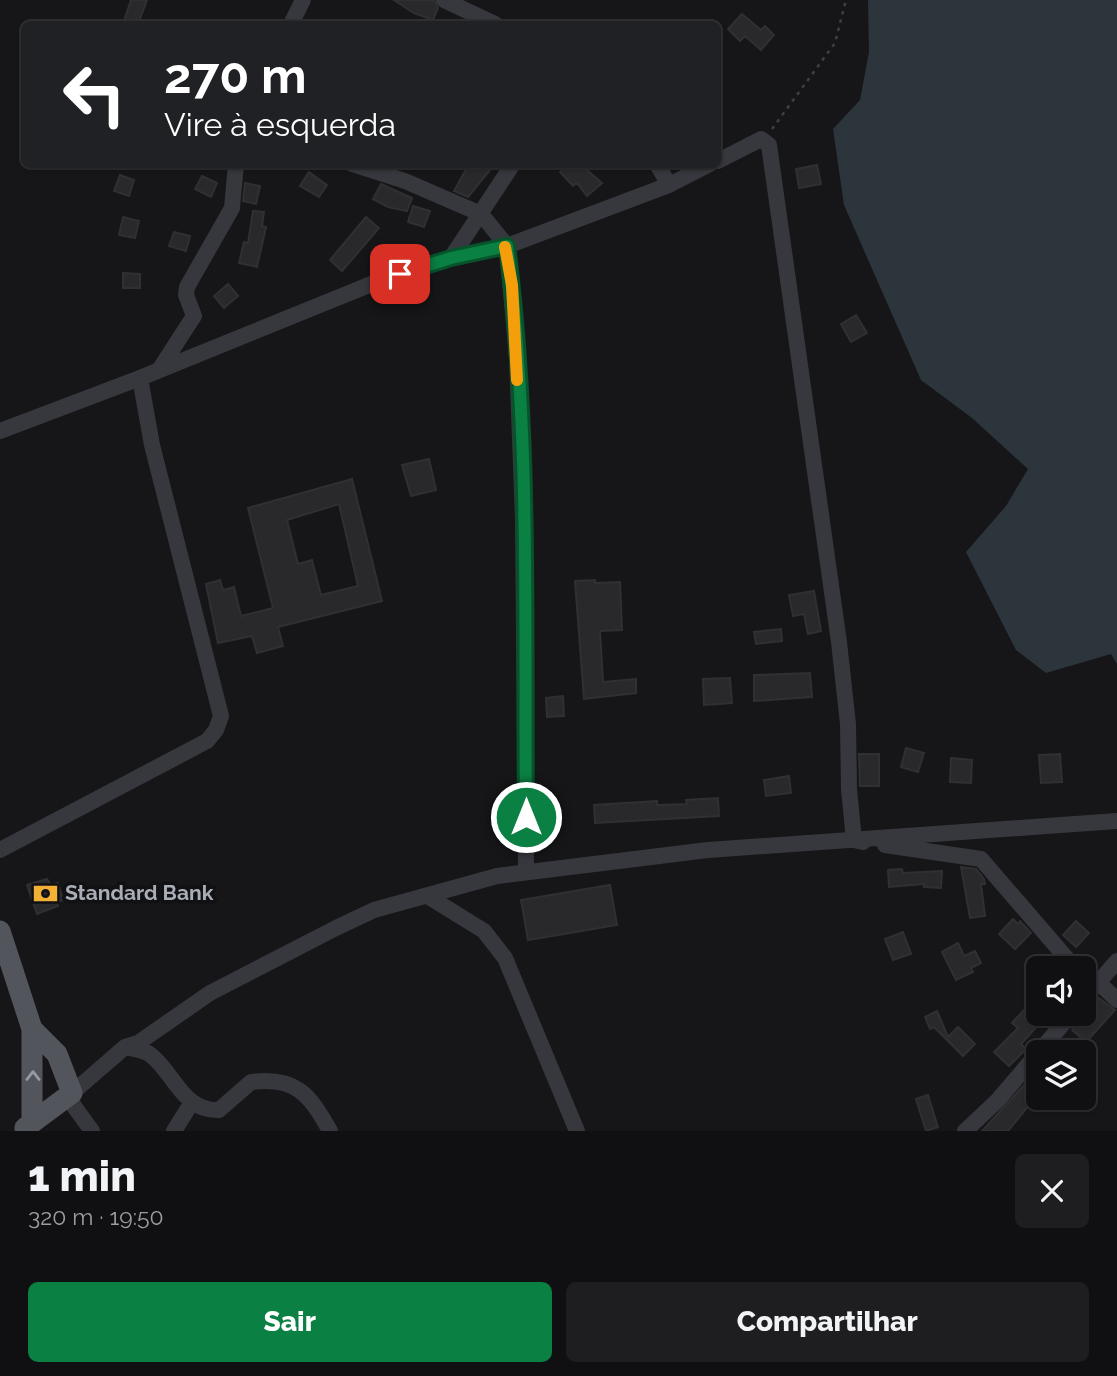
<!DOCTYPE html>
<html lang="pt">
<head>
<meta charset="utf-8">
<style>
  :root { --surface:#101012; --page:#1e1e20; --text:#f1f3f6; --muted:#9c9d9f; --line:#303032; --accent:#0b8043 }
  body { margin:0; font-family:Raleway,sans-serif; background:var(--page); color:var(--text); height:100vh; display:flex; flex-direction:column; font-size:26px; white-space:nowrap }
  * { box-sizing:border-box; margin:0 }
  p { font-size:23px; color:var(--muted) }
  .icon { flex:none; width:38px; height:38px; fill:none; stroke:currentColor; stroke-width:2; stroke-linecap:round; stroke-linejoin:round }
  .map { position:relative; height:1131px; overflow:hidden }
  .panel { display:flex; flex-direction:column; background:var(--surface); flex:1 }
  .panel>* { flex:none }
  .guide { position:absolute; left:21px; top:21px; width:700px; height:147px; border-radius:10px; box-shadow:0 2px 5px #0004,0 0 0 2px var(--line); background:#202124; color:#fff; overflow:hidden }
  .controls { position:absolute; left:1026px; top:956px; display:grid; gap:14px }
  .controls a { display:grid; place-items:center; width:70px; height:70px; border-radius:10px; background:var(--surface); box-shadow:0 2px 5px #0004,0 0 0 2px var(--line); font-size:35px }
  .pin { position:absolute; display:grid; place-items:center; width:60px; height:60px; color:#fff; margin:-30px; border-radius:14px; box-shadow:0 4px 10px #0006 }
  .me { position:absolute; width:77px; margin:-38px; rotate:0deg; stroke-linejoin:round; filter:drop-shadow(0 0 5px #0008) }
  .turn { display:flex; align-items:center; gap:24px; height:147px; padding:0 28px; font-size:32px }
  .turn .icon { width:91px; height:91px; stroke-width:2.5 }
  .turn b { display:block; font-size:49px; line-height:60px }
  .round { display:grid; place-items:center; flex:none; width:74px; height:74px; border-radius:10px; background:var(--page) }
  .overview { display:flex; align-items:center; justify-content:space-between; height:119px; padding:0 28px }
  h1 { font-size:42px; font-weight:800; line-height:52px }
  .cta { display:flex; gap:14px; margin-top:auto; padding:14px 28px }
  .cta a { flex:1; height:80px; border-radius:10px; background:var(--accent); color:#fff; font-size:28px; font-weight:800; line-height:80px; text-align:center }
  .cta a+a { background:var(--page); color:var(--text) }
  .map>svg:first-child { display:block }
  .water { fill:#2c353c }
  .building { fill:#29292c; stroke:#303034; stroke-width:2; fill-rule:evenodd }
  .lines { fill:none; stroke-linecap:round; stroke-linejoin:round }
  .path { stroke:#3d3f44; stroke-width:2.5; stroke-dasharray:3.5 5; stroke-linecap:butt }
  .minor { stroke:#37383d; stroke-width:16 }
  .major { stroke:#53555c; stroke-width:21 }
  .oneway { stroke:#979ba6 }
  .route-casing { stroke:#07532c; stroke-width:18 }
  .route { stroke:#0b8043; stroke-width:12 }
  .slow { stroke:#f59e0b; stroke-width:12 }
  .labels { text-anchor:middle; stroke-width:7; stroke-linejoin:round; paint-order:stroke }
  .poi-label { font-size:21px; font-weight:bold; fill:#a8adb8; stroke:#111113; text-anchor:start }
</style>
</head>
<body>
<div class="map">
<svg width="1117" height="1131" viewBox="0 0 1117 1131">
  <rect width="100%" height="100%" fill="#161618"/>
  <path class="water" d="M 868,0 L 1117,0 L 1117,664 L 1111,654 L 1046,673 L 1016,650 L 966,552 L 1006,506 L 1028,469 L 972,418 L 921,380 L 844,205 L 833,129 L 860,100 L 869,52 Z"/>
  <path class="building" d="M 131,0 L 147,0 L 138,24 L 123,24 Z
    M 394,0 L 434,0 L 438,8 L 433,20 L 414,13 Z
    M 742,14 L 761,30 L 765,26 L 774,35 L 761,50 L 745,36 L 740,41 L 728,29 Z
    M 469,164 L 495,164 L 468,197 L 454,191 Z
    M 568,164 L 580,164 L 602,183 L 587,196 L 577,183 L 573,186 L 560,172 Z
    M 817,165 L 821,184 L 799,188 L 796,169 Z
    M 309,172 L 327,185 L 319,197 L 300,186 Z
    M 120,175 L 134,180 L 129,196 L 114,191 Z
    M 202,176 L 217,183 L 211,197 L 195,189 Z
    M 245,183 L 260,186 L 256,204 L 243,201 Z
    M 381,184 L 412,198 L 407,211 L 388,207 L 373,199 Z
    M 413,206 L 430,211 L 424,227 L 408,222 Z
    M 253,211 L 264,212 L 262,226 L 266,227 L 257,267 L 239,263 L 244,242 L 248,243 Z
    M 123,217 L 139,221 L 135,238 L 119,235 Z
    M 366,217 L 379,228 L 342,271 L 330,260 Z
    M 174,232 L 190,236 L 186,251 L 169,246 Z
    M 123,273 L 140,274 L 140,288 L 123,288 Z
    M 228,284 L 238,296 L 224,308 L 214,296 Z
    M 856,315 L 867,333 L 851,342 L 841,324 Z
    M 429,459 L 436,490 L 411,496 L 402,465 Z
    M 352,479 L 382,601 L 278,627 L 283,646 L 257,653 L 252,636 L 218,643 L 206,584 L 220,580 L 223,590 L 234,587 L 241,616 L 273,608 L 248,508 ZM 339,504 L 358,586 L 321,595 L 312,560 L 298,564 L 287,520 Z
    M 595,580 L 595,583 L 620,582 L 622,630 L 600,631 L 603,682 L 636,679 L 636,693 L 584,699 L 575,581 Z
    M 814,591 L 821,631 L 808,634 L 804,614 L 793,616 L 789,595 Z
    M 781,629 L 782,641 L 756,644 L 754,632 Z
    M 810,673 L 812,697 L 754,701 L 754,675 Z
    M 730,678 L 732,703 L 704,705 L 703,679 Z
    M 563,696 L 564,716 L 547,717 L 546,698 Z
    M 906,748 L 924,753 L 918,772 L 901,767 Z
    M 859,754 L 879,754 L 879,786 L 860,786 Z
    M 1060,754 L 1062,782 L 1041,783 L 1039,755 Z
    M 951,758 L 972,760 L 971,783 L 950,782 Z
    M 789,776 L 791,793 L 766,796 L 764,780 Z
    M 718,798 L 719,816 L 595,823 L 594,805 L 657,801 L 657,805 L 687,804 L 686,800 Z
    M 961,867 L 976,869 L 984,879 L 985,884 L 981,884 L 985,916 L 970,918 Z
    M 902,869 L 903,873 L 942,871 L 941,888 L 924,887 L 924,884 L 889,887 L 888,870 Z
    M 47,879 L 51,885 L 58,883 L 63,900 L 57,902 L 58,906 L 37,914 L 27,885 Z
    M 610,885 L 617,925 L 528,940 L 521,900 Z
    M 1013,919 L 1018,924 L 1020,921 L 1031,933 L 1015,949 L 999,934 Z
    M 1076,921 L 1089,933 L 1076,947 L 1063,935 Z
    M 903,932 L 911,954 L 893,960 L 885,939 Z
    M 958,943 L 964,956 L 975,951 L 981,963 L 971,968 L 973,972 L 956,980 L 942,952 Z
    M 1038,995 L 1038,1013 L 1049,1013 L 1021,1044 L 1026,1049 L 1009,1066 L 994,1052 L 1018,1028 L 1012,1023 Z
    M 1099,998 L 1115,1010 L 1086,1042 L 1072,1030 Z
    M 937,1011 L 948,1037 L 958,1027 L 975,1044 L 963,1056 L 934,1027 L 930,1029 L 925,1017 Z
    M 1038,1070 L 1038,1094 L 1008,1131 L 982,1131 Z
    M 928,1095 L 938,1127 L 926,1131 L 916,1099 Z"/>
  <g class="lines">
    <path class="path" d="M 772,129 L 835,43 L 846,0"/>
    <path class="minor" d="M 444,0 L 495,24
      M 291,24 L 303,0
      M 718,161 L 761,139 L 769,145 L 839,642 L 848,724 L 849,789 L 854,840 L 863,842
      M 352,164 L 405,181 L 481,214 L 507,246 L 517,359 L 523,520 L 526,871
      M 657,164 L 669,185
      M 451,258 L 513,164
      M 159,370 L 194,316 L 186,295 L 187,287 L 232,208 L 236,164
      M 0,431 L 140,378 L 374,283 L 451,258 L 507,246 L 669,185 L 710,164
      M 885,845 L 981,859 L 1075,968
      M 0,850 L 207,741 L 216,730 L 221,716 L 152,445 L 140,378
      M 429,897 L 484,931 L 505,958 L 577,1131
      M 1083,973 L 1099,983 L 1117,1000
      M 1083,1000 L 1117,961
      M 125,1047 C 133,1049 146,1050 152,1056 C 175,1075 183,1111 219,1110 L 251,1082 C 296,1076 310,1095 330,1131
      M 1039,1052 L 1072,1013
      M 72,1093 L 125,1047 L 138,1043 L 210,993 L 336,928 L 374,910 L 497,876 L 708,850 L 1117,821
      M 68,1098 L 92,1131
      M 174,1131 L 192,1102
      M 965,1131 L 998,1100 L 1038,1053"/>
    <path class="major" d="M 0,931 L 32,1029 L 32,1123
      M 25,1128 L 72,1093 L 57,1054 L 32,1029"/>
  </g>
  <defs><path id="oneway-chevron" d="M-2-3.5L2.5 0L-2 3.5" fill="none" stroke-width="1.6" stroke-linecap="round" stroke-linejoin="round" transform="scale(1.75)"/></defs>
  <use class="oneway" href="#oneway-chevron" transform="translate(33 1076) rotate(-90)"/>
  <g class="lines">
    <defs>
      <path id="route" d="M 400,274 L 451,258 L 507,246 C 531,433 524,628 526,817"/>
    </defs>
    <use href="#route" class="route-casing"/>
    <use href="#route" class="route"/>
    <path class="slow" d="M 505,247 L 512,285 L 517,380"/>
  </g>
  <defs>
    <symbol id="bank-bare" viewBox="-9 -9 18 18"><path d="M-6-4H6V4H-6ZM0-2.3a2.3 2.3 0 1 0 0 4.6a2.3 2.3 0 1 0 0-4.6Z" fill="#f2b134" stroke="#111113" stroke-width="2.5" paint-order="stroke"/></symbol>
  </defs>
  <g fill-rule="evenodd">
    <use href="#bank-bare" x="28" y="876" width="35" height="35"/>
  </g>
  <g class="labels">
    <g class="poi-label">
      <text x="65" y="900">Standard Bank</text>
    </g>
  </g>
</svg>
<div class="controls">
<a><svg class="icon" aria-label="sound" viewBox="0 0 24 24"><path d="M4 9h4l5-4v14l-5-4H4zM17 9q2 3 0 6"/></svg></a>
<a><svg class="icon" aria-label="layers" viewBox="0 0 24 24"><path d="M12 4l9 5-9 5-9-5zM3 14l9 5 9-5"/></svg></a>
</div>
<div class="pin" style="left:400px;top:274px;background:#d93025"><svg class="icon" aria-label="arrive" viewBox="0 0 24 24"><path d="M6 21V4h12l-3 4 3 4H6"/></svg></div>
<svg class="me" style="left:526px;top:817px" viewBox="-20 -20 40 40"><circle r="17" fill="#0b8043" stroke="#fff" stroke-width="3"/><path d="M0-11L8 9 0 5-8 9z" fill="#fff"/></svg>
<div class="guide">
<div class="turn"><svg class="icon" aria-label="left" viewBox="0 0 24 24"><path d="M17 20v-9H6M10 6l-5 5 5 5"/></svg><div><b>270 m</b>Vire à esquerda</div></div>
</div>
</div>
<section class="panel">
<div class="overview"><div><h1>1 min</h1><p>320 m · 19:50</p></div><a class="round"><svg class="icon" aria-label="close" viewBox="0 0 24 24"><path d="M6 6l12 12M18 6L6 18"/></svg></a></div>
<div class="cta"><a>Sair</a><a>Compartilhar</a></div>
</section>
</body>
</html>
